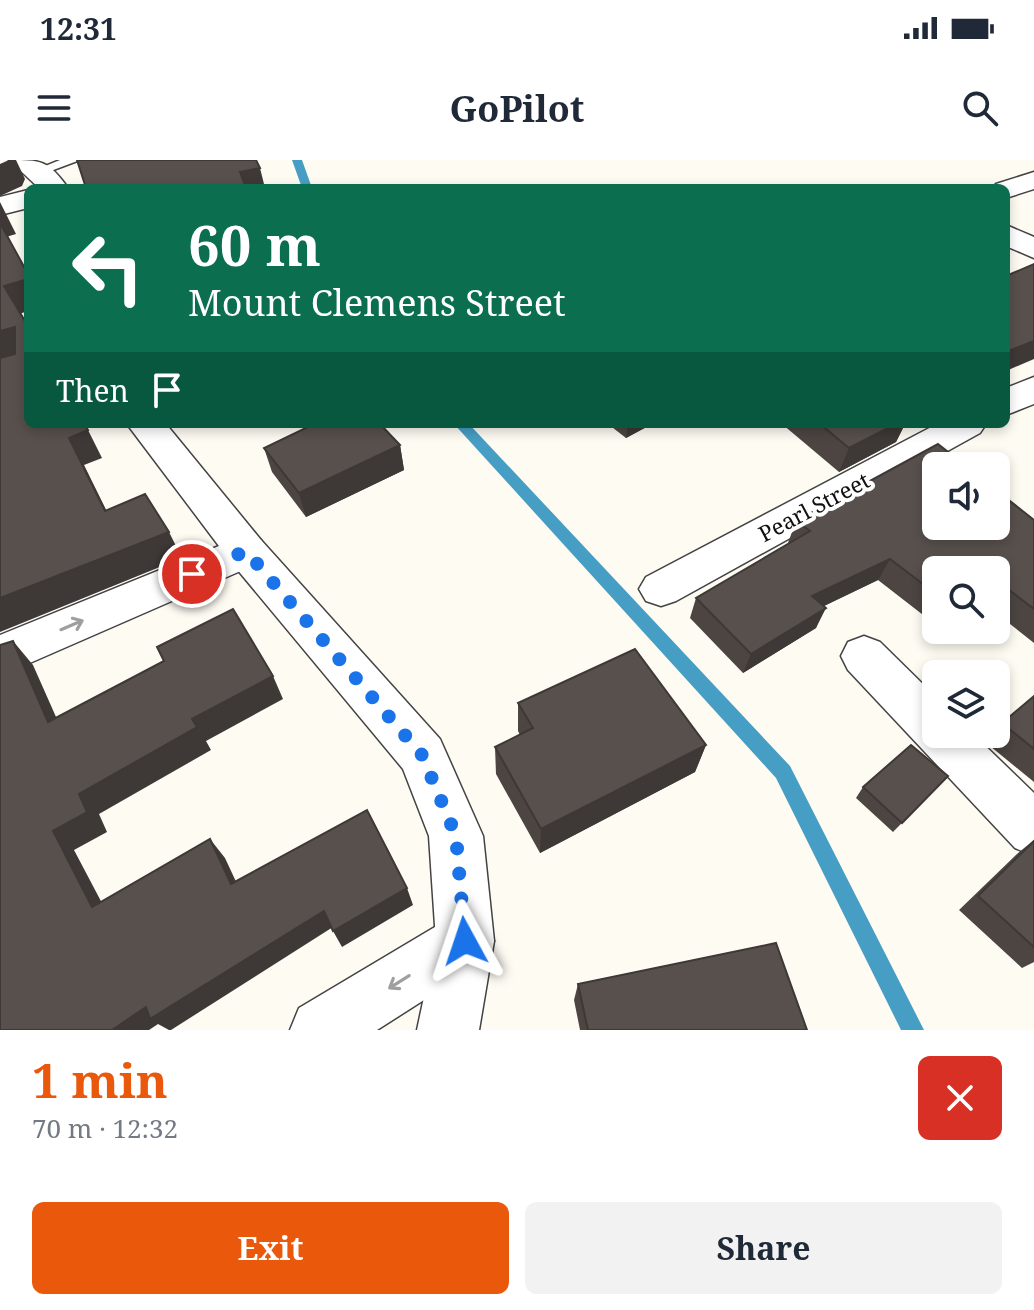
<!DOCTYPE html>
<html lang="en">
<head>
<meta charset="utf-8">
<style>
  :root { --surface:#fff; --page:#f2f2f3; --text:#1f2937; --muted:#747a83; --accent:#ea580c }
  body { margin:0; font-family:"Noto Serif",serif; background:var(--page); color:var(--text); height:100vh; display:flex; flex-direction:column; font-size:30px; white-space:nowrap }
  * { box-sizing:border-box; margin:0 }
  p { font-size:26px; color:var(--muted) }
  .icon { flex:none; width:44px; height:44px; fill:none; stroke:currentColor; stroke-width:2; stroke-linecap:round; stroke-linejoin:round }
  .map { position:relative; height:870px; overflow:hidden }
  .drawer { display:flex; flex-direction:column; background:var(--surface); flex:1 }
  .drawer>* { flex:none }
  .guide { position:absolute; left:24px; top:24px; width:986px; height:244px; border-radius:12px; box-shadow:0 4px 12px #0003; background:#0b6e4f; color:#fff; overflow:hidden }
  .controls { position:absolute; left:922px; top:292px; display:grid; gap:16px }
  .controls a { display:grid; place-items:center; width:88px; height:88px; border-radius:12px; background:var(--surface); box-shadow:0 4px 12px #0003; font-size:40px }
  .pin { position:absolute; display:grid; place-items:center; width:68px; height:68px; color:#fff; margin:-34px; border:4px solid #fff; border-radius:50%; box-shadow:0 2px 8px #0007 }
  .me { position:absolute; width:88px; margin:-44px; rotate:355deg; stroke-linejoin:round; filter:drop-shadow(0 0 6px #0008) }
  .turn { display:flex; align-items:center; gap:28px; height:168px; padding:0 32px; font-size:36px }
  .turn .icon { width:104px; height:104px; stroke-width:2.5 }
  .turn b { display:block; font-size:56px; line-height:68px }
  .then { display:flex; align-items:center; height:76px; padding:0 32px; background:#0003; gap:16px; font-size:30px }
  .round { display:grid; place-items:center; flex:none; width:84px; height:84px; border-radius:12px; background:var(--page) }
  .headline { display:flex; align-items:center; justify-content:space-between; height:136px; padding:0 32px }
  h1 { font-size:48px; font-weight:700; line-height:60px; color:var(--accent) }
  .primary-button { display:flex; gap:16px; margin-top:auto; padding:16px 32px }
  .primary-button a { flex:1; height:92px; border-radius:12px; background:var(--accent); color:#fff; font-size:32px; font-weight:700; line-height:92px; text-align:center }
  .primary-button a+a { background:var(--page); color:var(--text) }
  .status { display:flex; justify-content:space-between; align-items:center; height:56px; padding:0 40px; background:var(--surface); direction:ltr }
  .status svg { height:22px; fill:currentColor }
  header { display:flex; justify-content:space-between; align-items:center; height:104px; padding:0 32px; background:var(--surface); font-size:36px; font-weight:700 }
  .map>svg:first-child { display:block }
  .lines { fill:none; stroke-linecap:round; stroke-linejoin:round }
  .stream { fill:#479ec4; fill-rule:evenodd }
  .service-casing { stroke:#434343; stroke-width:3 }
  .minor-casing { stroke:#434343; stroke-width:3 }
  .tertiary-casing { stroke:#434343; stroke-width:3 }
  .service { fill:#fff; fill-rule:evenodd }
  .minor { fill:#fff; fill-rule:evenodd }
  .tertiary { fill:#fff; fill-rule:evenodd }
  .wall { fill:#4c4542 }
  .shaded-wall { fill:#3e3836 }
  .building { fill:#58504d; stroke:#3e3836; stroke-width:2 }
  .oneway { stroke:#9f9f9f }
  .route { stroke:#1a73e8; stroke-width:14; stroke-dasharray:0 25.2 }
  .labels { text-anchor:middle; stroke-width:8; stroke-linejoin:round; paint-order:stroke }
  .street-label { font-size:22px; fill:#101010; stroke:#fff }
</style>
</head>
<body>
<div class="status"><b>12:31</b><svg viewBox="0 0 49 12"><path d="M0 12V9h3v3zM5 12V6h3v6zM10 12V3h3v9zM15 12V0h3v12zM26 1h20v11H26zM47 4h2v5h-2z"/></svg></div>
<header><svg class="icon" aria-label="menu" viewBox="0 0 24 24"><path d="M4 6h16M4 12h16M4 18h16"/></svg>GoPilot<svg class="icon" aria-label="search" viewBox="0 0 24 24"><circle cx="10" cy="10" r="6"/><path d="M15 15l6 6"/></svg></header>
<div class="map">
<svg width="1034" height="870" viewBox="0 0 1034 870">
  <rect width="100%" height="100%" fill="#fefbf3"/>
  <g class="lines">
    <path class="stream" d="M 292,0 L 302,0 L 312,28 L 302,28 Z
      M 454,264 L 469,264 L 790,606 L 924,870 L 901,870 L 776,618 Z"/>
    <defs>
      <path id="service" d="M 60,0 L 80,0 L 40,15 L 33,11 Z"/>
      <path id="minor" d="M 1034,12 L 1034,29 L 1006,38 L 1006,28 L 993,28 L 996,24 Z
        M 28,30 L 28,48 L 0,55 L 0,37 Z
        M 1006,65 L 1034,77 L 1034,98 L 1006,86 Z
        M 1034,217 L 1034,244 L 1006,255 L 1006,228 Z
        M 937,264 L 986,264 L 980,273 L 676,441 L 661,446 L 646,441 L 639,429 L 646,417 Z
        M 246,375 L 261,380 L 267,391 L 261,402 L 0,516 L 0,475 Z
        M 864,476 L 880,482 L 936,537 L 936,574 L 973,574 L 1034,633 L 1034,696 L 1015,688 L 848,510 L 841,496 L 848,482 Z
        M 465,752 L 485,761 L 494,781 L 485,801 L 377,870 L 290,870 L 299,848 L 445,761 Z"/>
      <path id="tertiary" d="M 9,0 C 41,0 48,0 68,28 L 39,28 Z
        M 127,264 L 166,264 L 261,380 L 440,579 L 483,676 L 494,781 L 479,870 L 417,870 L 436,781 L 429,676 L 403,609 L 231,402 Z"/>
    </defs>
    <use href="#service" class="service-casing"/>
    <use href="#minor" class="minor-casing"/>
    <use href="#tertiary" class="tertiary-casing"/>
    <use href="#service" class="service"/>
    <use href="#minor" class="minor"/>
    <use href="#tertiary" class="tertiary"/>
  </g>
  <path class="wall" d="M 608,264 L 652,264 L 626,278 Z
    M 782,264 L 905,264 L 896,282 L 839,312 Z
    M 400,285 L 404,310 L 306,357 L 272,312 L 264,288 Z
    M 1034,360 L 1034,483 L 996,453 L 996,410 L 936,410 L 936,465 L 878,420 L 824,446 L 816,468 L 743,513 L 690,458 L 696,438 L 789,384 L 788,383 L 796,361 Z
    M 942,470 L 961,470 L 952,478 Z
    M 1034,536 L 1034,622 L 985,582 L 992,574 L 996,574 L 996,570 L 1002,563 Z
    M 518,543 L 706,585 L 695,612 L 540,693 L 496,614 L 495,587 L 520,575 L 518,571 Z
    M 948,616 L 893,672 L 856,638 L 863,627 Z
    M 1034,680 L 1034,802 L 1022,808 L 959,750 L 1018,693 Z
    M 578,824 L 807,870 L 580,870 L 574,840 Z"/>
  <path class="shaded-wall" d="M 9,0 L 16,0 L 25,19 L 22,26 L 0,36 L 0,4 Z
    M 260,8 L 265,28 L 244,28 L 240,12 Z
    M 0,42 L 16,74 L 6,77 L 0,64 Z
    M 28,119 L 28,151 L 19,154 L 4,126 Z
    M 15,167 L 28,191 L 0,203 L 0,171 Z
    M 1034,181 L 1034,199 L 1006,211 L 1006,192 Z
    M 628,264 L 652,264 L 626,278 Z
    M 896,264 L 905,264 L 896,282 L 839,312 L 849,288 Z
    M 88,270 L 102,298 L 84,305 L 120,378 L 105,351 L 69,278 Z
    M 400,285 L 404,310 L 306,357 L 299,333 Z
    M 169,372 L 182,398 L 0,472 L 0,438 Z
    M 890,399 L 878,420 L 803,456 L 812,436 Z
    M 826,448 L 816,468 L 743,513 L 751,494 Z
    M 13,481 L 33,505 L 68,584 L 48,562 Z
    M 273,516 L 283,539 L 206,581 L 211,590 L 99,654 L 107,672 L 74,690 L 113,764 L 92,747 L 53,671 L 79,634 L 192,559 Z
    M 706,585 L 695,612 L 540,693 L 541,669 Z
    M 210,679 L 225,698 L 245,741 L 231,724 Z
    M 407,728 L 413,745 L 342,787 L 333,771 Z
    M 324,751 L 333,767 L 171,870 L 169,870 L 158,864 L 149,870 L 112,870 L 146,847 Z"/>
  <path class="building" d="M 77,0 L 256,0 L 260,8 L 240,12 L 246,28 L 86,28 Z
    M 0,63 L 28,114 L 28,119 L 4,126 L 28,166 L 28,264 L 84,264 L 88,270 L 69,278 L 105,351 L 145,334 L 169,372 L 0,438 L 0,198 L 15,194 L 15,167 L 0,171 Z
    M 1034,104 L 1034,181 L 1006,192 L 1006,116 Z
    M 314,264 L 380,264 L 400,285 L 299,333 L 264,288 Z
    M 820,264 L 896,264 L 849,288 Z
    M 938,284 L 966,306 L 936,306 L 936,366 L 996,366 L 996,330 L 1034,360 L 1034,449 L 1004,426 L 996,432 L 996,410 L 936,410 L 936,434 L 890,399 L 812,436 L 826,448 L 751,494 L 696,438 L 810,371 L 796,361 Z
    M 233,449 L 273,516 L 192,559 L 197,567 L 79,634 L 87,652 L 53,671 L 92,747 L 210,679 L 231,724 L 367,650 L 407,728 L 333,771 L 324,751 L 150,859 L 146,847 L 112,870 L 0,870 L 0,485 L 13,481 L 48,562 L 164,501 L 157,487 Z
    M 635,489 L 706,585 L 541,669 L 495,587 L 533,568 L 518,543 Z
    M 1034,536 L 1034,589 L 1002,563 Z
    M 911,585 L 948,616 L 902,663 L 863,627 Z
    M 1034,681 L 1034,787 L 978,736 Z
    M 776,783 L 807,870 L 588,870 L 578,824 Z"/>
  <defs><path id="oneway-shaft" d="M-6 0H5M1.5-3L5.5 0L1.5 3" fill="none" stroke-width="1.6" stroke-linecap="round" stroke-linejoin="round" transform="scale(2)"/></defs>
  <g class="oneway">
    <use href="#oneway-shaft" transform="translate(72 465) rotate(-23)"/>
    <use href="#oneway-shaft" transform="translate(399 822) rotate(148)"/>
  </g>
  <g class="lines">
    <path class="route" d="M 192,414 L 246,391 L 422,595 L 456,676 L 465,781"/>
  </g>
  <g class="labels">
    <g class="street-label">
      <text transform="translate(814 347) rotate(-28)" y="8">Pearl Street</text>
    </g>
  </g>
</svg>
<div class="controls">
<a><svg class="icon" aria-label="sound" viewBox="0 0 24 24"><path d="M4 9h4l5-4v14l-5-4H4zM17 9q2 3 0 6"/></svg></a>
<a><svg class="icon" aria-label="search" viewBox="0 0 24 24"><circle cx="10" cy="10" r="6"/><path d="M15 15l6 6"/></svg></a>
<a><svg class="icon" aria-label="layers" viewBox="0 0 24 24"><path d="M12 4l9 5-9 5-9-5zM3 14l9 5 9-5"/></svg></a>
</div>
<div class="pin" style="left:192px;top:414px;background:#d93025"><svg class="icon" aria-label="arrive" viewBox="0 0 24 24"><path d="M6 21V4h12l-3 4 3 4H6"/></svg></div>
<svg class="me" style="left:465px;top:781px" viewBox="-20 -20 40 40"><path d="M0-17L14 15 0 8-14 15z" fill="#1a73e8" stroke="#fff" stroke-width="4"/></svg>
<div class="guide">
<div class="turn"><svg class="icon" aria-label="left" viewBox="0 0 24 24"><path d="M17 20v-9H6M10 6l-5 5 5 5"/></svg><div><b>60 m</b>Mount Clemens Street</div></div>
<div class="then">Then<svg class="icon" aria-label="arrive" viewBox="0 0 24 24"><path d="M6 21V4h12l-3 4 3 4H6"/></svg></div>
</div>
</div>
<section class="drawer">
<div class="headline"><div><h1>1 min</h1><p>70 m · 12:32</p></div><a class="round" style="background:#d93025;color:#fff"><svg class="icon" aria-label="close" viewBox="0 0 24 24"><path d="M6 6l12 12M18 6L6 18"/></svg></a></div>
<div class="primary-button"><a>Exit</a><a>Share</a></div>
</section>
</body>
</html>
